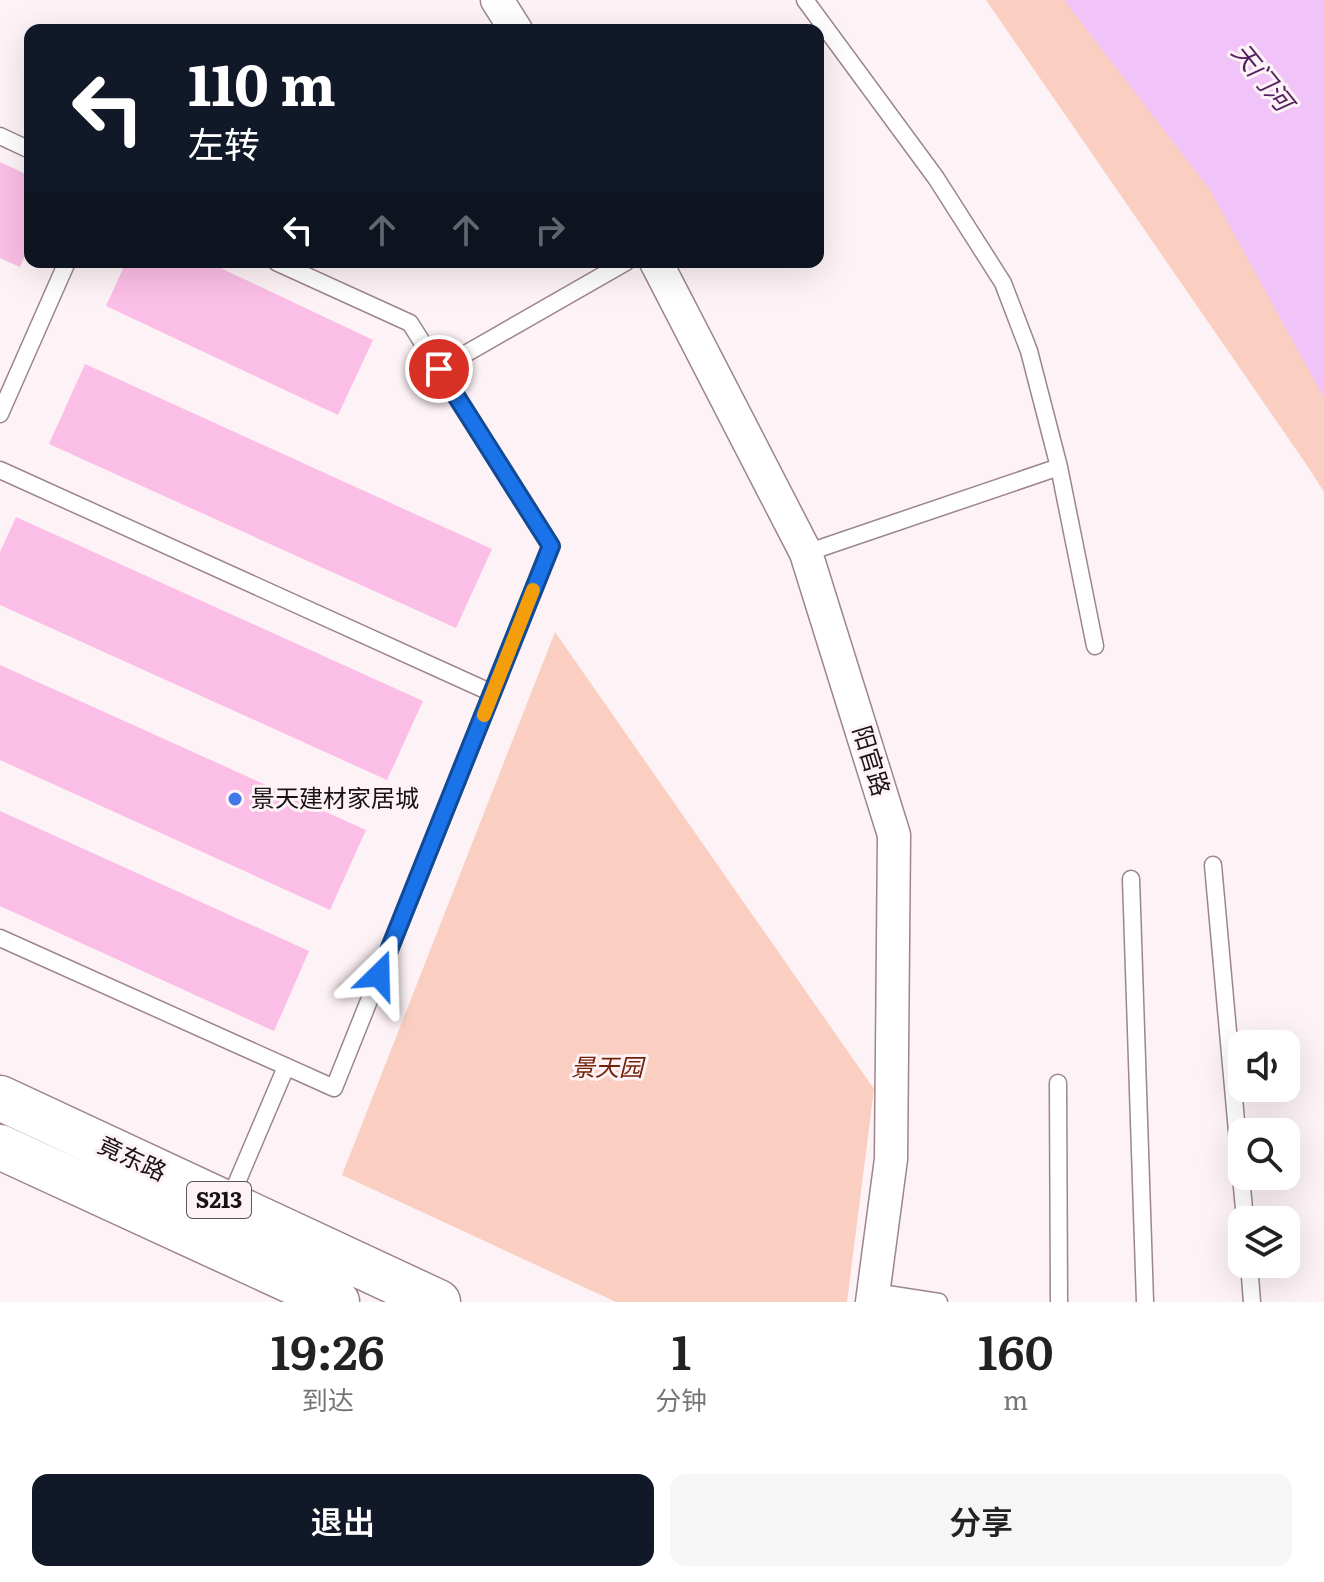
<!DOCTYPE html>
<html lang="zh">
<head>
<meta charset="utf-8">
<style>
  :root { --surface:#fff; --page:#f6f6f6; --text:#222; --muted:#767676; --accent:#111827 }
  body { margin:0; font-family:Literata,"Noto Sans SC",serif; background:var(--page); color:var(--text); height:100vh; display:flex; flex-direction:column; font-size:30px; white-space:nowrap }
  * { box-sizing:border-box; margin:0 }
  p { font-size:26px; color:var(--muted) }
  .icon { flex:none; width:44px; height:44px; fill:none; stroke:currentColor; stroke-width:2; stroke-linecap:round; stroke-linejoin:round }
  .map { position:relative; height:1302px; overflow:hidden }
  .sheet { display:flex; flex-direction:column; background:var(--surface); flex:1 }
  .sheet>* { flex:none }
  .hud { position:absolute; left:24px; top:24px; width:800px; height:244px; border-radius:16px; box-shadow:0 8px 32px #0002; background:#111827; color:#fff; overflow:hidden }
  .tools { position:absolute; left:1228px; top:1030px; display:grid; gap:16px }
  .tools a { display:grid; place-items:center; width:72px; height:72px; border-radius:16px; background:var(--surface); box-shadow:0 8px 32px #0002; font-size:40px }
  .pin { position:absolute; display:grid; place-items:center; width:68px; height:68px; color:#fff; margin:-34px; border:4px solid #fff; border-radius:50%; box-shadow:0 2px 8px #0007 }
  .me { position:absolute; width:88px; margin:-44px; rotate:22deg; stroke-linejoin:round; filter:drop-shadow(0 0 6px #0008) }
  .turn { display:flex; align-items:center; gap:28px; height:168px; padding:0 32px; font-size:36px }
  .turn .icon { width:104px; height:104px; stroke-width:2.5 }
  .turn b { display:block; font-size:56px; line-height:68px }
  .lanes { display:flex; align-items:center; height:76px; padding:0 32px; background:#0003; justify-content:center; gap:40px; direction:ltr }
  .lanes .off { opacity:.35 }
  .eta { display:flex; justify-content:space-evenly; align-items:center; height:136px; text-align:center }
  .eta b { font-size:48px; font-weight:600; line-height:56px }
  .primary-button { display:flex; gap:16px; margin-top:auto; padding:16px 32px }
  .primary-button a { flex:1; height:92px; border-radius:16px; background:var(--accent); color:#fff; font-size:32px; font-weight:600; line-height:92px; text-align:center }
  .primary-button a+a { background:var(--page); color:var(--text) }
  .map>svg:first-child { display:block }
  .green { fill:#facfc2 }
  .water { fill:#f0c3f9 }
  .building { fill:#fbbee6 }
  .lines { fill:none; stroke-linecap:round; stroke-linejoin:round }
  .service-casing { stroke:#9d858c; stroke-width:19 }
  .minor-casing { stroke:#9d858c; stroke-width:35 }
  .primary-casing { stroke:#9d858c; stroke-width:47 }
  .service { stroke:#fff; stroke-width:16 }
  .minor { stroke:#fff; stroke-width:32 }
  .primary { stroke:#fff; stroke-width:44 }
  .route-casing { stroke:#114b97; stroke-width:20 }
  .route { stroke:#1a73e8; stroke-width:14 }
  .slow { stroke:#f59e0b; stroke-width:14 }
  .poi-dot { fill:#4278e8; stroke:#fdf2f5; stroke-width:3 }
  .labels { text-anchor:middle; stroke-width:6; stroke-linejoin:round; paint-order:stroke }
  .shield { fill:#fdf2f5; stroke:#5d5457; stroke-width:2 }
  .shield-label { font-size:22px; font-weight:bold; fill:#191113 }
  .street-label { font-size:24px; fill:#191113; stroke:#fdf2f5 }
  .poi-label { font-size:24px; fill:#191113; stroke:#fdf2f5; text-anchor:start }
  .park-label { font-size:24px; font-style:italic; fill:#712208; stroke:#fdf2f5 }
  .water-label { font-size:26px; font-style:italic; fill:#531f5e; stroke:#fdf2f5 }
</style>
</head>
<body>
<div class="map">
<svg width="1324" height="1302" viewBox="0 0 1324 1302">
  <rect width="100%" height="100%" fill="#fdf2f5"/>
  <path class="green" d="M 986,0 L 1324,0 L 1324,492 L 1306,464 Z
    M 555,632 L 874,1089 L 847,1302 L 616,1302 L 342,1175 Z"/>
  <path class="water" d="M 1064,0 L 1324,0 L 1324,398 L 1210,190 Z"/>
  <path class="building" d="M 0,162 L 30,176 L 30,244 L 20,267 L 0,258 Z
    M 126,262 L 208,262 L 373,340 L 338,415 L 106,306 Z
    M 85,364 L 492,549 L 456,628 L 49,444 Z
    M 16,517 L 423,701 L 387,780 L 0,605 L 0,552 Z
    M 0,665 L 366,830 L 330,910 L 0,760 Z
    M 0,811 L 309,951 L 274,1031 L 0,906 Z"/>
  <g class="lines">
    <defs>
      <path id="service" d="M 805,0 L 936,178 L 1003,283 L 1029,351 L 1059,467 L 1095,646
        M 0,136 L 30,150
        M 439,369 L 626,262
        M 0,414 L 67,262
        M 0,470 L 492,693
        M 806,553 L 1059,467
        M 1213,865 L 1245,1220
        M 1131,879 L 1145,1302
        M 0,938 L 334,1088 L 551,546 L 410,323 L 276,262
        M 1058,1083 L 1059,1302
        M 229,1201 L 286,1067
        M 1249,1264 L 1252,1302
        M 874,1292 L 939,1302"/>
      <path id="minor" d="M 497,0 L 516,30
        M 656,262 L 806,553 L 894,835 L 891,1159 L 872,1302"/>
      <path id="primary" d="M 0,1098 L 438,1302
        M 0,1147 L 337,1302"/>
    </defs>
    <use href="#service" class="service-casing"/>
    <use href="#minor" class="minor-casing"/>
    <use href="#primary" class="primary-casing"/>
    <use href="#service" class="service"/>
    <use href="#minor" class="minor"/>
    <use href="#primary" class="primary"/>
  </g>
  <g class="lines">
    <defs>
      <path id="route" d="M 379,975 L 551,546 L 439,369"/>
    </defs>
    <use href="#route" class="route-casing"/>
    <use href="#route" class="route"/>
    <path class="slow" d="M 484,715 L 533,590"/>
  </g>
  <circle class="poi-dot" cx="235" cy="799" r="8"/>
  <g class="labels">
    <rect class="shield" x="187" y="1182" width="64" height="36" rx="6"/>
    <g class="shield-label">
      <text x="219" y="1208">S213</text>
    </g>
    <g class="street-label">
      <text transform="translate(871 761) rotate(73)" y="8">阳官路</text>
      <text transform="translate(132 1159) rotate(25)" y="8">竟东路</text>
    </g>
    <g class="poi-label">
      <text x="251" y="807">景天建材家居城</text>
    </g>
    <g class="park-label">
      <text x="607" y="1076">景天园</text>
    </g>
    <g class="water-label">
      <text transform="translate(1262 77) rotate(51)" y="9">天门河</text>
    </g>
  </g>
</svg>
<div class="tools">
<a><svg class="icon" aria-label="sound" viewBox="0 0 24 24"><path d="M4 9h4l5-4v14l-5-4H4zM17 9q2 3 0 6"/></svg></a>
<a><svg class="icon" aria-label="search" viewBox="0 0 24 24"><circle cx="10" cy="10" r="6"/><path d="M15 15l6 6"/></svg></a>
<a><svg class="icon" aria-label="layers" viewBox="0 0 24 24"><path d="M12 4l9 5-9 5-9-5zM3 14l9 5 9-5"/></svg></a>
</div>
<div class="pin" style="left:439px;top:369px;background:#d93025"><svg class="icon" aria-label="arrive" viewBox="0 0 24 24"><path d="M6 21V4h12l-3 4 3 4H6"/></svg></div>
<svg class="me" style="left:379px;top:975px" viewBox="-20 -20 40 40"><path d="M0-17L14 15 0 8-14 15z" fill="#1a73e8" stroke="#fff" stroke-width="4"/></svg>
<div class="hud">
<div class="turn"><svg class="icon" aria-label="left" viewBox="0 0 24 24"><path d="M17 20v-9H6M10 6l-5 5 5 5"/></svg><div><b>110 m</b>左转</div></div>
<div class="lanes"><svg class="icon" aria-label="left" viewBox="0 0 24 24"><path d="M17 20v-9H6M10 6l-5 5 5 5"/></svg><svg class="icon off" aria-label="ahead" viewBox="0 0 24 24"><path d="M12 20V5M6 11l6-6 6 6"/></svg><svg class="icon off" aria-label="ahead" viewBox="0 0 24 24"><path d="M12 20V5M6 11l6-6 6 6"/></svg><svg class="icon off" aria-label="right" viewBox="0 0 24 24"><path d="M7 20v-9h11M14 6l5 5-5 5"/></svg></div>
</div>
</div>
<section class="sheet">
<div class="eta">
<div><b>19:26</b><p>到达</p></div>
<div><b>1</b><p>分钟</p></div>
<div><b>160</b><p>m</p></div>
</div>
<div class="primary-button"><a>退出</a><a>分享</a></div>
</section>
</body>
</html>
